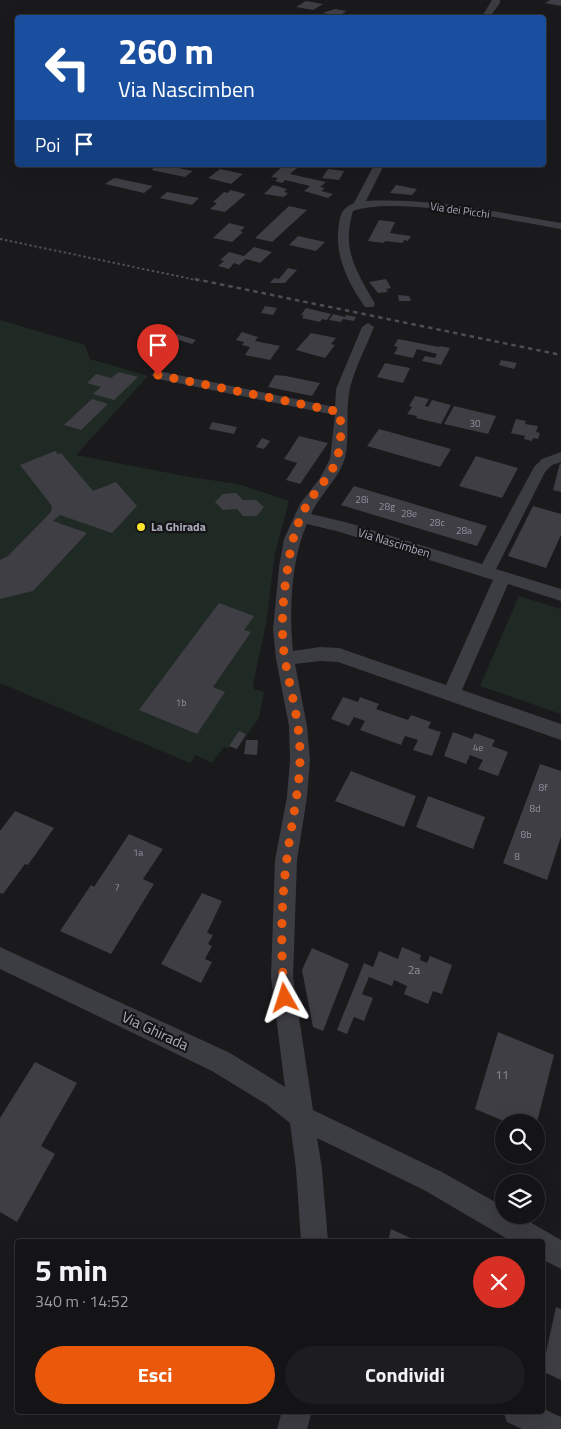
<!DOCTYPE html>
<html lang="it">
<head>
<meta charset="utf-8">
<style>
  :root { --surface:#141315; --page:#1d1c1e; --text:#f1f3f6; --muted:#9d9ea0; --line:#333234; --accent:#ea580c }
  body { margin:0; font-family:"Titillium Web",sans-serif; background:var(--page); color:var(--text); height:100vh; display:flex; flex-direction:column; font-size:19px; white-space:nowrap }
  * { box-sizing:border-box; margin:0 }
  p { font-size:16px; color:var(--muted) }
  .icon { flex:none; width:28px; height:28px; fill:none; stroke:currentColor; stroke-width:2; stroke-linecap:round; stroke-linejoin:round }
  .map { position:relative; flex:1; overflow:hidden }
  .drawer { position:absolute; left:15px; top:1239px; width:530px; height:175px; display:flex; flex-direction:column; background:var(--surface); border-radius:5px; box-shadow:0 5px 20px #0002,0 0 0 1px var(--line) }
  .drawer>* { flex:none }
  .banner { position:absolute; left:15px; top:15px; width:531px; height:152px; border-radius:5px; box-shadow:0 5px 20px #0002,0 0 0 1px var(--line); background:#1a4fa0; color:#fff; overflow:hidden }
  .tools { position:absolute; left:495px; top:1114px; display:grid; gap:10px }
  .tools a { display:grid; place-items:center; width:50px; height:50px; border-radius:50%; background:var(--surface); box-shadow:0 5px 20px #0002,0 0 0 1px var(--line); font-size:25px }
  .pin { position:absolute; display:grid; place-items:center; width:42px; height:42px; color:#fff; margin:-51px -21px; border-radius:50% 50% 50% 0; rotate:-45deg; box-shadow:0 0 5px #0007 }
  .pin .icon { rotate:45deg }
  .me { position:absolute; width:55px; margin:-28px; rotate:354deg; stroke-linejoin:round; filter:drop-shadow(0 0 4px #0008) }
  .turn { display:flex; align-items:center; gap:18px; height:105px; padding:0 20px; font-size:22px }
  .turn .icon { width:65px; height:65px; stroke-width:2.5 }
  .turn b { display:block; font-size:35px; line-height:42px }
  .then { display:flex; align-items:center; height:48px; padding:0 20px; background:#0003; gap:10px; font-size:19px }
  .round { display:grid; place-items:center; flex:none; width:52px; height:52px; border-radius:26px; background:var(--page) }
  .headline { display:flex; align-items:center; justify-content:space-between; height:85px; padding:0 20px }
  h1 { font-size:30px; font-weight:700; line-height:38px }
  .cta { display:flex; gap:10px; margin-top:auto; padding:10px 20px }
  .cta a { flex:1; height:58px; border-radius:30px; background:var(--accent); color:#fff; font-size:20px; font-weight:700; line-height:58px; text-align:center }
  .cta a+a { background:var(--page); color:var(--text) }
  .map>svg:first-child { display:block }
  .green { fill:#202a24 }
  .building { fill:#3f3e44 }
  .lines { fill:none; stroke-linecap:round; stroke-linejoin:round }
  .street { fill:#3c3c43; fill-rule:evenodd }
  .rail-far1 { stroke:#4d4d56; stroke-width:2; stroke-dasharray:2.5 2.5; stroke-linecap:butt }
  .rail { stroke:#4d4d56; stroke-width:2.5; stroke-dasharray:4.5 4; stroke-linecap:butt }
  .route { stroke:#ea580c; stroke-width:9; stroke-dasharray:0 16.2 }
  .poi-dot { fill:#ffe62e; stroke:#151417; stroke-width:2 }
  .labels { text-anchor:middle; stroke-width:4.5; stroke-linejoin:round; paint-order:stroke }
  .number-label { font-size:10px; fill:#90909e }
  .far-street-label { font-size:11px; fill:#abacbc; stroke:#151417 }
  .poi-label { font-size:12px; font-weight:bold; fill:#abacbc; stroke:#151417; text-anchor:start }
  .street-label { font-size:12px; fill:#abacbc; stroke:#151417 }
  .near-number-label { font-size:12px; fill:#90909e }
  .near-street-label { font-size:15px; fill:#abacbc; stroke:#151417 }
</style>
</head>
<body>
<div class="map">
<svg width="561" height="1429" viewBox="0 0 561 1429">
  <rect width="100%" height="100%" fill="#1a191c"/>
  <path class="green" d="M 0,320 L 85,345 L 90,359 L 148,376 L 76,455 L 190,477 L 238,484 L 289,501 L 275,553 L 266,624 L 253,685 L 254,689 L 264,692 L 259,718 L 237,749 L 229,746 L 229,749 L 224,747 L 212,763 L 196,755 L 190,763 L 0,683 Z
    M 519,596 L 561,609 L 561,714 L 480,686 Z"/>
  <path class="building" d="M 550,0 L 561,0 L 561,6 L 545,3 Z
    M 306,1 L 323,4 L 313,10 L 296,7 Z
    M 335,9 L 347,11 L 339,16 L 322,13 Z
    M 158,165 L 164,165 L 193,171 L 185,177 L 151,170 Z
    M 284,165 L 297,168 L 290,174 L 326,182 L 320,187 L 325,188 L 321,191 L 333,194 L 328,198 L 304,191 L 310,186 L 285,180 L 282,183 L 275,181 L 278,178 L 271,177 Z
    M 220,169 L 243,174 L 231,184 L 208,178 Z
    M 328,169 L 344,171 L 339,180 L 322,178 Z
    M 114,178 L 120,179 L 153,186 L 144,193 L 105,184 Z
    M 273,185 L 287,189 L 284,192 L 288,193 L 284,197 L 264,194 Z
    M 396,185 L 417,189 L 412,195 L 390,193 Z
    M 230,190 L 246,194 L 225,212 L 210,209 L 217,203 L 213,202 L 224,192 L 228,193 Z
    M 167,192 L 199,198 L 192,205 L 160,198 Z
    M 289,206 L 307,210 L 272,242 L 255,238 Z
    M 379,220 L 395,222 L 390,233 L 411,236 L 408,241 L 404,240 L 403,243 L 385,241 L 384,243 L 368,241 Z
    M 229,223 L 245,227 L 240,231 L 243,232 L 232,242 L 213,238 Z
    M 298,236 L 325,242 L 316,251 L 289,245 Z
    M 254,247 L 272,252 L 260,263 L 246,259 L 239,265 L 234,263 L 229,269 L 218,266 L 224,261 L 220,260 L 229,252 L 244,256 Z
    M 288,268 L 297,270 L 285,283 L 270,283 L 274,278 L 279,279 Z
    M 386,279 L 391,288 L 386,289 L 388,292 L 378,293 L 369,282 Z
    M 398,295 L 409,296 L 411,301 L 399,301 Z
    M 265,306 L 277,308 L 273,315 L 261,313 Z
    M 306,308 L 331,314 L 327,320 L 322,319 L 320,322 L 302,318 L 304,315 L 301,315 Z
    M 333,314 L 345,317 L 346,315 L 356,317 L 354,321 L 343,319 L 341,322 L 329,320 Z
    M 242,332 L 258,337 L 255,341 L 280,346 L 270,360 L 245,355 L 250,347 L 242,345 L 244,342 L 236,340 Z
    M 173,333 L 196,340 L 192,344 L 169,337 Z
    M 311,333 L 336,338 L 331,344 L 335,345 L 325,358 L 296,350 Z
    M 398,339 L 439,347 L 440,346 L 450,348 L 441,365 L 422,361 L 425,356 L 435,358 L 437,354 L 417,349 L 413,358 L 394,354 L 398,347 L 394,346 Z
    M 501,360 L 517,363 L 514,369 L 499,365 Z
    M 385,363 L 410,368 L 403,383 L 377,377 Z
    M 119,372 L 138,377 L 114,400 L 93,394 L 101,387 L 87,383 L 96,374 L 111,378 Z
    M 275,375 L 286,376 L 320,383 L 312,396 L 268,387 Z
    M 415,396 L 429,399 L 425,406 L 428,407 L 432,400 L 451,405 L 441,424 L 416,418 L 417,416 L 407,414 L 412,407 L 409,406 Z
    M 92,399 L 108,404 L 81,430 L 64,425 Z
    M 454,406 L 496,416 L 488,434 L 444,424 Z
    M 516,419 L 526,421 L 525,424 L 538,426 L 536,432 L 540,433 L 538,439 L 533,438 L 532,441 L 524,439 L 525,436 L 511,433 Z
    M 212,422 L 237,427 L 234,434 L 209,429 Z
    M 379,429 L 451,449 L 440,467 L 367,446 Z
    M 299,436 L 328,443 L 300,484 L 286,480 L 297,463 L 284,459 Z
    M 262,438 L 270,441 L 264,449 L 256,447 Z
    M 55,451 L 58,454 L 61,453 L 93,491 L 116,482 L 137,506 L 112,533 L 60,515 L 53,521 L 87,533 L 33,591 L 0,599 L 0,560 L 8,556 L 51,512 L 52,506 L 20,465 Z
    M 476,456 L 518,468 L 502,498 L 459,486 Z
    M 560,463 L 561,464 L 561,492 L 553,490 Z
    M 354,486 L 487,526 L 477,546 L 341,505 Z
    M 236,493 L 243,500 L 256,500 L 264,507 L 257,516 L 243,516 L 237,509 L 223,510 L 215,502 L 223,494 Z
    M 533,506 L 561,514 L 561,535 L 546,568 L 508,556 Z
    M 219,603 L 254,616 L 244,630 L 251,632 L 213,687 L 225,692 L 197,734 L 139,710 Z
    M 343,697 L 358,702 L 360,697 L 379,704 L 376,709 L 408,720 L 411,715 L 431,722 L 428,728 L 441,732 L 432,756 L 413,750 L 418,740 L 405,736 L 401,745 L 360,730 L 365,721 L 354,717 L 349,726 L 331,719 Z
    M 239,731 L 246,734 L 237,749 L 229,746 Z
    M 453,732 L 472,739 L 475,733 L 495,740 L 492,746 L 508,752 L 498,776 L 478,769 L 483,760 L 470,755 L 466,764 L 444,756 Z
    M 246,740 L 258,740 L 257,755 L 244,754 Z
    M 540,764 L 561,771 L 561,837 L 547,880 L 503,863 Z
    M 351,771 L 416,796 L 404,827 L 335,801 Z
    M 428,796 L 485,817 L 473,849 L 416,827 Z
    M 15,811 L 54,828 L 28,865 L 25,864 L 3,894 L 0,893 L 0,831 Z
    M 129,834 L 163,849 L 143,879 L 154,884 L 111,954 L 60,931 L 91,885 L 94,887 Z
    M 202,893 L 222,901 L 207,933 L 213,935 L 208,944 L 212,946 L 205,959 L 212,962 L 201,983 L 161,964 Z
    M 402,947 L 421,955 L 420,960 L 427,963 L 430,956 L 452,965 L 442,994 L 433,991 L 428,1004 L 404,994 L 407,986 L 394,980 L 392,986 L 369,977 L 362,994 L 373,998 L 364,1021 L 354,1017 L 347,1034 L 337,1030 L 364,963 L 373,967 L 379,951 L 398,959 Z
    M 312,948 L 349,964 L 323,1031 L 313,1027 L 302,970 Z
    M 498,1032 L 554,1055 L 537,1122 L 515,1122 L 509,1120 L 509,1122 L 506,1122 L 475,1109 Z
    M 35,1062 L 77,1083 L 41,1146 L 55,1154 L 17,1222 L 0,1212 L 0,1118 Z
    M 391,1229 L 417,1241 L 388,1241 Z
    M 556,1307 L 561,1309 L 561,1380 L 542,1371 Z"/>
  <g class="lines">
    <path class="street" d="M 492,0 L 500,0 L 500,3 L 489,18 L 481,18 Z
      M 374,165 L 384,165 L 366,201 C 431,198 497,212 561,223 L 561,229 C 514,221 395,195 353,211 C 341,250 357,272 375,304 L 373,307 L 365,307 C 347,281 334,255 339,223 C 341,212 343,208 354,203 Z
      M 368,323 L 374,327 C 366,347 355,368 350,388 C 345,411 350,435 345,458 C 339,479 320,494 311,514 L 349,523 L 482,564 L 534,467 L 542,459 L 561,452 L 561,462 L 552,465 L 545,472 L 496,569 L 561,589 L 561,601 L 508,584 L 462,690 L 561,724 L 561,740 L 338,662 L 320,661 L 295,664 L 307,726 L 310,760 L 307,797 L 297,860 L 293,977 L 313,1110 L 442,1172 L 504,1207 L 504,1215 L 518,1215 L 561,1240 L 561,1269 L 542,1259 L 542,1241 L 511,1241 L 424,1190 L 317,1138 L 322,1169 L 328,1241 L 301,1241 L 296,1169 L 290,1123 L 266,1104 L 212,1071 L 0,969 L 0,947 L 230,1053 L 285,1087 L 271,977 L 275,860 L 287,797 L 290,760 L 289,726 L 276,659 L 273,629 L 279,567 L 284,539 L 300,504 L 320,478 L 330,459 L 335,415 L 158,379 L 151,375 L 158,371 L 335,407 L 336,389 L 362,327 ZM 307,524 L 340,532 L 493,580 L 446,685 L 339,648 L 320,647 L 293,651 C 289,612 291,559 307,524 Z
      M 542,1408 L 561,1417 L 561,1429 L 522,1429 L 507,1422 L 503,1411 L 542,1411 Z
      M 282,1411 L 312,1411 L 307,1429 L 277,1429 Z"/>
    <path class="rail-far1" d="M 0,239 L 201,281"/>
    <path class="rail" d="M 195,279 L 561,355"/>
  </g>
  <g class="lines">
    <path class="route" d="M 158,375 L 340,412 C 341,428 342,445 336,461 C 330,478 316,489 307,505 C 296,524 291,544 288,566 C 283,596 280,629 285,660 C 291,693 301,726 300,761 C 299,793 291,825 287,858 C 281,901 280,955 285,998"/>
  </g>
  <circle class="poi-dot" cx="141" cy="527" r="5"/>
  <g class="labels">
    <g class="number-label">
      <text x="475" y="427">30</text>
      <text x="362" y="503">28i</text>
      <text x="387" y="510">28g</text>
      <text x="409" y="517">28e</text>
      <text x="437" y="526">28c</text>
      <text x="464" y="534">28a</text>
      <text x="181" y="706">1b</text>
      <text x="478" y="751">4e</text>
      <text x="543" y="791">8f</text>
      <text x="535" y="812">8d</text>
      <text x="526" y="838">8b</text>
      <text x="138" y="856">1a</text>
      <text x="517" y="860">8</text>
      <text x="117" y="891">7</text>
    </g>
    <g class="far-street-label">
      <text transform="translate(460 210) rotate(8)" y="4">Via dei Picchi</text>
    </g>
    <g class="poi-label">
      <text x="151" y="531">La Ghirada</text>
    </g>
    <g class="street-label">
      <text transform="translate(394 543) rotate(17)" y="4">Via Nascimben</text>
    </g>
    <g class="near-number-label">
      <text x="414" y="974">2a</text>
      <text x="502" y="1079">11</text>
    </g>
    <g class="near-street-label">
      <text transform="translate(155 1031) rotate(25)" y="5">Via Ghirada</text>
    </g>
  </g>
</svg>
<div class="tools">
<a><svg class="icon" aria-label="search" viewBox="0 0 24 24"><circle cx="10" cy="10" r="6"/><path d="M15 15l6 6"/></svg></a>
<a><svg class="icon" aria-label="layers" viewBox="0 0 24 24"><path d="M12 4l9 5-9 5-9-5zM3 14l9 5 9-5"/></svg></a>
</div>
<div class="pin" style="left:158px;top:375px;background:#d93025"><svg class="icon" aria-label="arrive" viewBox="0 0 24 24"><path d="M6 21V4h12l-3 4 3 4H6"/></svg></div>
<svg class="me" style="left:285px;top:998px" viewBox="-20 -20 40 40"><path d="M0-17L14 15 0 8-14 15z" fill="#ea580c" stroke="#fff" stroke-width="4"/></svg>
<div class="banner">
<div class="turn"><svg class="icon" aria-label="left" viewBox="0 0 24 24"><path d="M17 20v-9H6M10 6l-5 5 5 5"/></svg><div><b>260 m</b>Via Nascimben</div></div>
<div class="then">Poi<svg class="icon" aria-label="arrive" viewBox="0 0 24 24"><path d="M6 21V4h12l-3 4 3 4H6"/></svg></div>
</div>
<section class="drawer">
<div class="headline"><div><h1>5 min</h1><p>340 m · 14:52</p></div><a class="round" style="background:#d93025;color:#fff"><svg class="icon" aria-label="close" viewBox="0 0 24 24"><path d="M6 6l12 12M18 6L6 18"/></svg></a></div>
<div class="cta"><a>Esci</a><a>Condividi</a></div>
</section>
</div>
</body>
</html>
